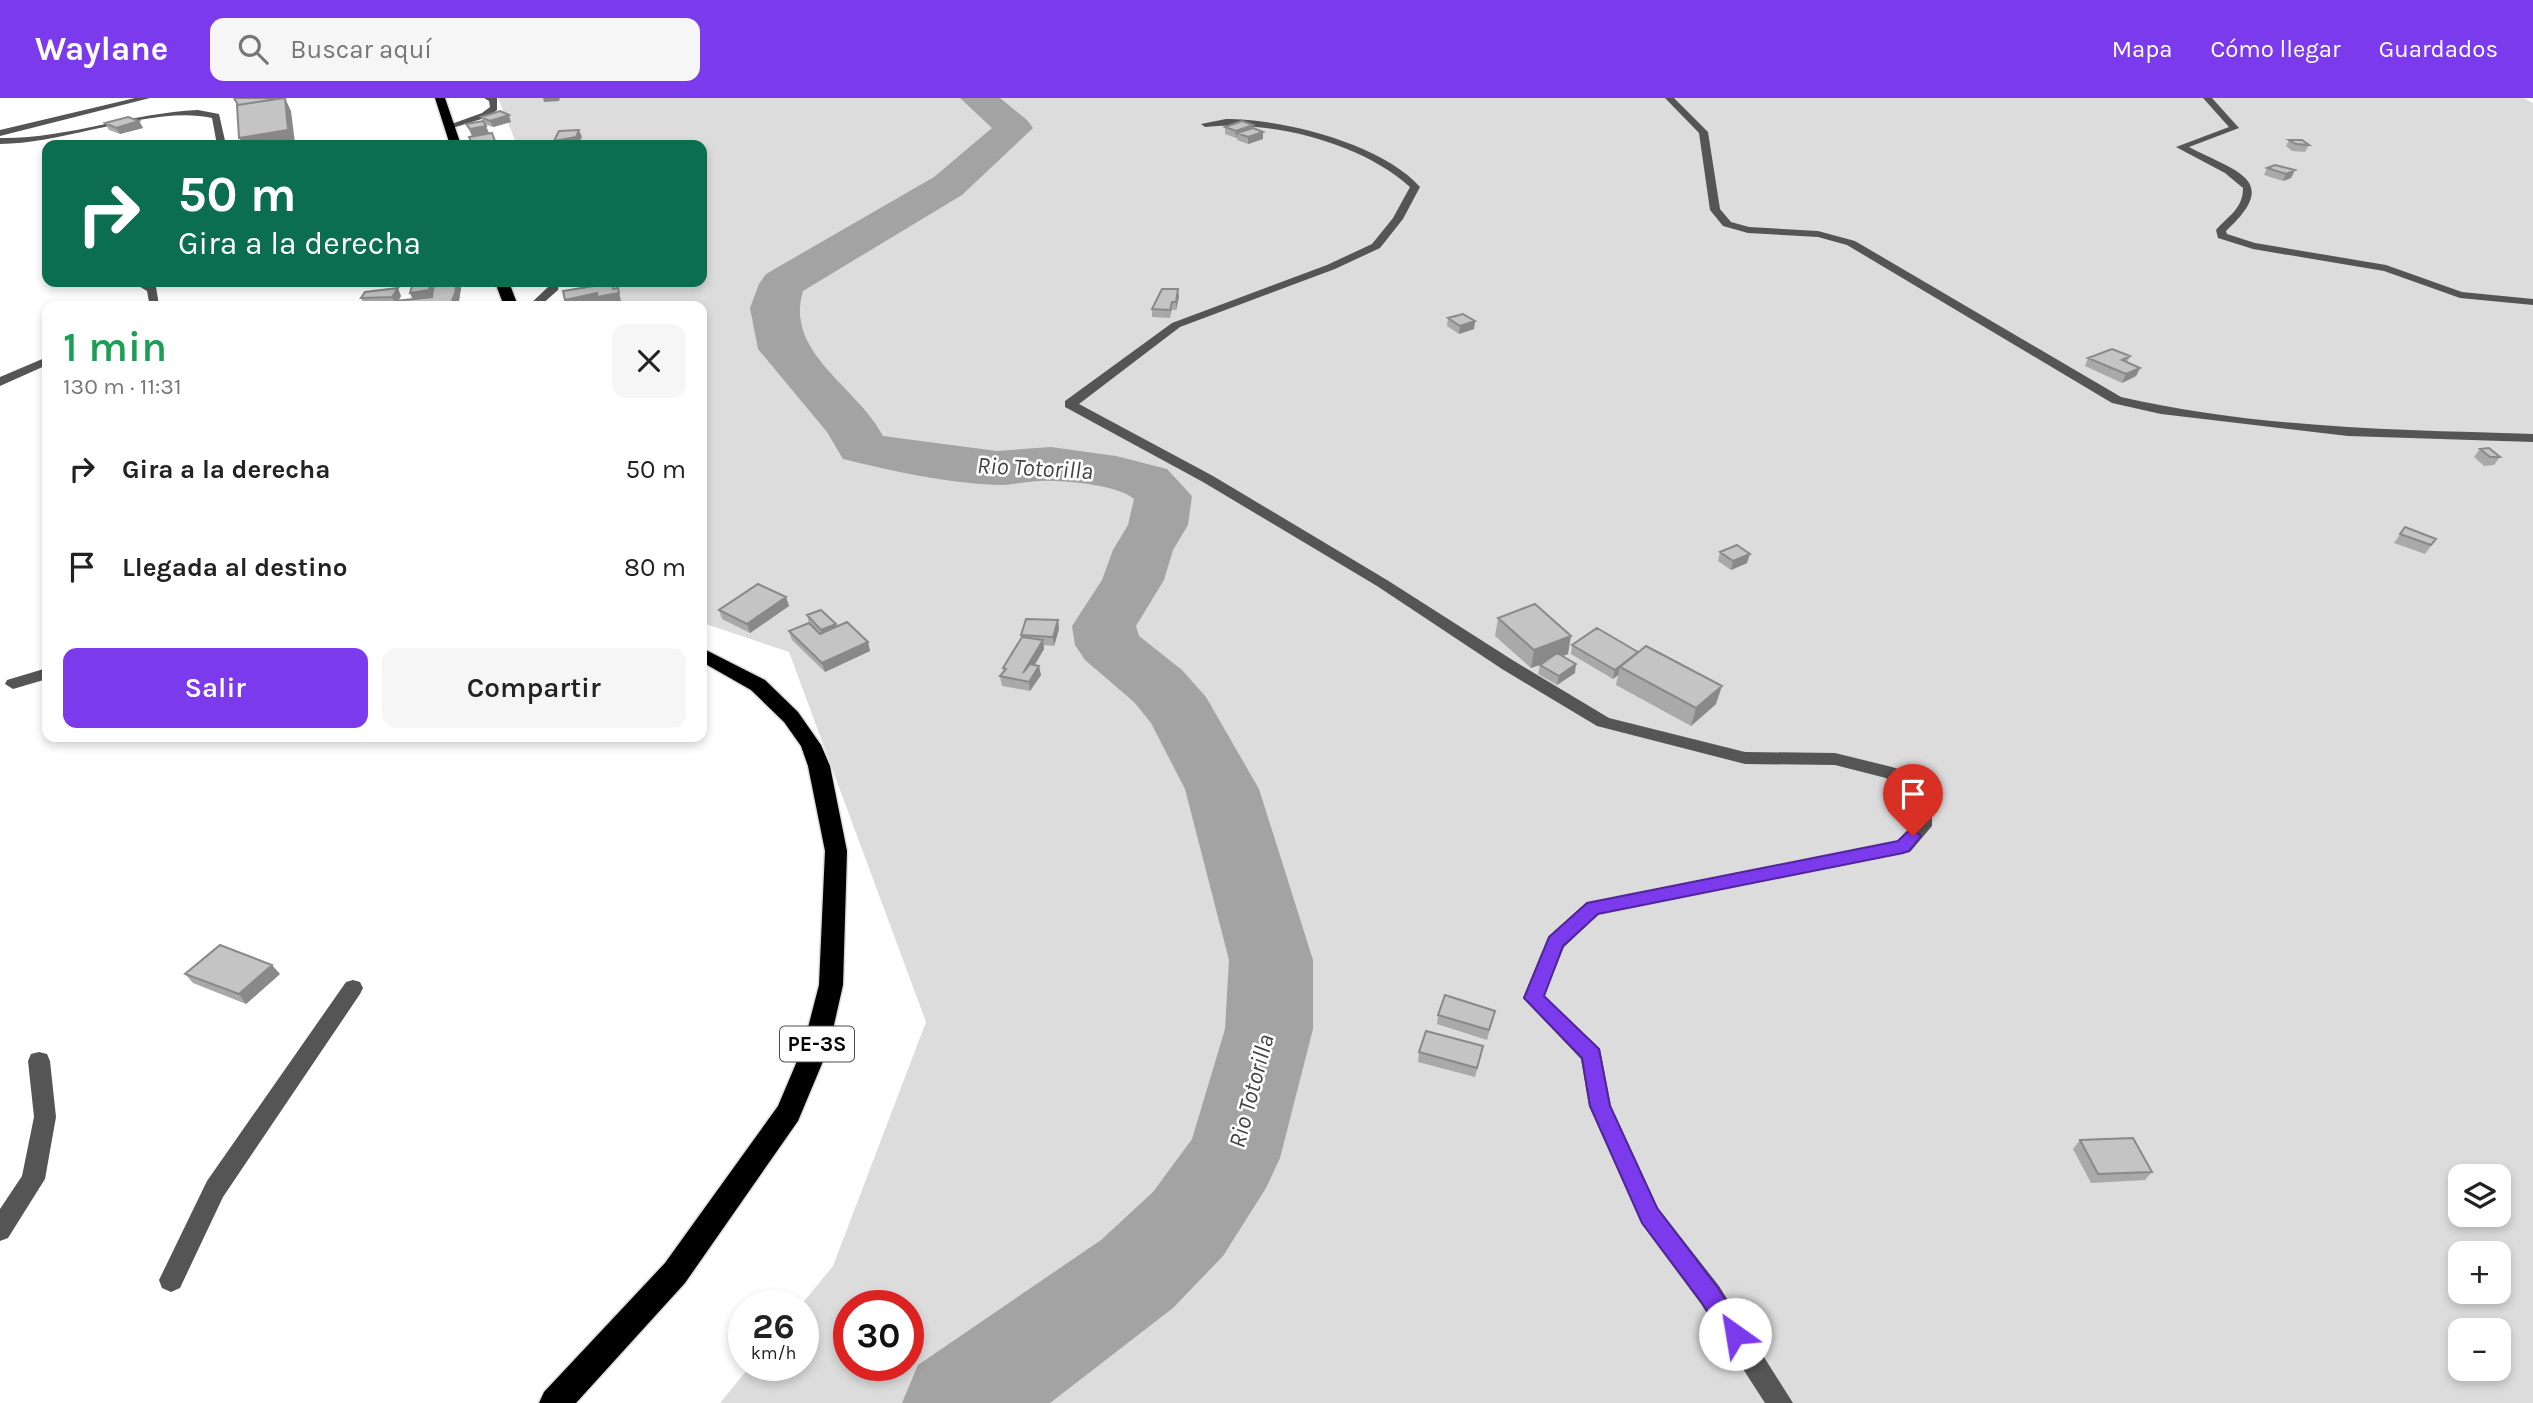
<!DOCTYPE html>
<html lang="es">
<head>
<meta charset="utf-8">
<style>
  :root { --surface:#fff; --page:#f6f6f6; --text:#222; --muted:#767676; --accent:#7c3aed }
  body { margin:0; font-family:Karla,sans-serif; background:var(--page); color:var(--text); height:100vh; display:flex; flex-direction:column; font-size:26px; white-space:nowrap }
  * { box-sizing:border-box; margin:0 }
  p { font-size:23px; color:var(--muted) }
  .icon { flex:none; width:38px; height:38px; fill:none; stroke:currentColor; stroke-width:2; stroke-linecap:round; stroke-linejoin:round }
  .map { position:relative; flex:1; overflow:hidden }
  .panel { position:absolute; left:42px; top:203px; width:665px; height:441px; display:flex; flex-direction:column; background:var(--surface); border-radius:14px; box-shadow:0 4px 10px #0003 }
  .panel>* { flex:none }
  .guide { position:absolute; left:42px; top:42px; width:665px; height:147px; border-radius:14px; box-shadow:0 4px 10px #0003; background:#0b6e4f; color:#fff; overflow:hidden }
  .controls { position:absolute; left:2448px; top:1066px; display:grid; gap:14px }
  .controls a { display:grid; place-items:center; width:63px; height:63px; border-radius:14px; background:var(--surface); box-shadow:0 4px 10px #0003; font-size:35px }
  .speed { position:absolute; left:728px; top:1192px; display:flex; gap:14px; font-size:35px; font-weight:700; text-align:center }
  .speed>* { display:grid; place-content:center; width:91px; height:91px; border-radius:50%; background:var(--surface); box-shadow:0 4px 10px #0003; line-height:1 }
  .speed small { font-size:18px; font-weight:400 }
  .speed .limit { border:10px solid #d22; background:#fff; color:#111 }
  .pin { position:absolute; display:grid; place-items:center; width:60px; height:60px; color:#fff; margin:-72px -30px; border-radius:50% 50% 50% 0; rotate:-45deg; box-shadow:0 0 7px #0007 }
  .pin .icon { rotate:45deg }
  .me { position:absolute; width:77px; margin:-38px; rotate:328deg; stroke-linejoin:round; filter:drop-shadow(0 0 5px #0008) }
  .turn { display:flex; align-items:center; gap:24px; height:147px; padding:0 21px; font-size:32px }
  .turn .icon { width:91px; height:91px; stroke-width:2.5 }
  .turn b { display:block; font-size:49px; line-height:60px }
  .round { display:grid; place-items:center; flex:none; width:74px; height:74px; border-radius:14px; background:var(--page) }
  .headline { display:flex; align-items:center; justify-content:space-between; height:119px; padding:0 21px }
  h1 { font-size:42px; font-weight:600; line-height:52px; color:#1e9e55 }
  .cta { display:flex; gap:14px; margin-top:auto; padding:14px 21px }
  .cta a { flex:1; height:80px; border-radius:14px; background:var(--accent); color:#fff; font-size:28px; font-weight:600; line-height:80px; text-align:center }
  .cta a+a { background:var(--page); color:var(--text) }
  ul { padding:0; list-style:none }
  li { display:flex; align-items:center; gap:21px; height:98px; padding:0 21px }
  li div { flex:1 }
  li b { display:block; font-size:26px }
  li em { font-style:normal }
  header { display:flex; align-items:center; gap:42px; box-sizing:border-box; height:98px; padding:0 35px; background:var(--accent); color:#fff }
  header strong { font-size:33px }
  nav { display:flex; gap:38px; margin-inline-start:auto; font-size:24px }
  .search { width:490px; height:63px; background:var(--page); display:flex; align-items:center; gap:18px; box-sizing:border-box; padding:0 24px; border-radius:14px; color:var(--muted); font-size:26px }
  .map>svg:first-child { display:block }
  .green { fill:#dcdcdc; fill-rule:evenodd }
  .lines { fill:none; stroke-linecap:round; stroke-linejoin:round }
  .river { fill:#a3a3a3; fill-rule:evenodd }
  .highway-casing { stroke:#dbdbdb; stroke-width:3 }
  .minor { fill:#555; fill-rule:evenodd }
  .highway { fill:#000; fill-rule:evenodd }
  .wall { fill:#a9a9a9 }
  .shaded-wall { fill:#898989 }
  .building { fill:#c4c4c4; stroke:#898989; stroke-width:2 }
  .route { fill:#7c3aed; stroke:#51269a; stroke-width:2 }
  .labels { text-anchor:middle; stroke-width:5; stroke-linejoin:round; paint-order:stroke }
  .shield { fill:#fff; stroke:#4c4c4c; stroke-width:2 }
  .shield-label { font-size:21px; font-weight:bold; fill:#000 }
  .water-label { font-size:24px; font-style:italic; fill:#444; stroke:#fff }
</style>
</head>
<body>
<header>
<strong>Waylane</strong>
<div class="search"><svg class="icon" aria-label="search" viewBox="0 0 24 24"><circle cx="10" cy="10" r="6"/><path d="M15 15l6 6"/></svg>Buscar aquí</div>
<nav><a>Mapa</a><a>Cómo llegar</a><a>Guardados</a></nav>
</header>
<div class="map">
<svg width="2533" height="1305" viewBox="0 0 2533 1305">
  <rect width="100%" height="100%" fill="#fff"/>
  <path class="green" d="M 498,0 L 2524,0 L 2533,5 L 2533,1305 L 720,1305 L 751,1267 L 803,1267 L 803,1208 L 801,1207 L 833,1168 L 926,924 L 789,554 L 706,526 L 702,521 L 702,208 L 587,208 L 577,184 L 702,184 L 702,47 L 517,47 ZM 2460,1078 L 2499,1078 L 2499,1116 L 2460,1116 ZM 2460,1155 L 2499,1155 L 2499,1194 L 2460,1194 ZM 849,1208 L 908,1208 L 908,1267 L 849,1267 ZM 2460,1232 L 2499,1232 L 2499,1270 L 2460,1270 Z"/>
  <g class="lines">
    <path class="river" d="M 960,0 L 1000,0 L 1027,22 L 1033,30 L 962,97 L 803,193 C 784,255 858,289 883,338 L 997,353 L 1051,349 L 1116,358 L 1167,371 L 1192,398 L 1188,427 L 1173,452 L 1164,482 L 1136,528 L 1139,538 L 1182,572 L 1206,599 L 1259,691 L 1313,862 L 1313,931 L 1280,1060 L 1266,1090 L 1223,1158 L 1173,1210 L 1050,1305 L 902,1305 L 918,1267 L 1101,1142 L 1153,1094 L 1192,1041 L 1225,931 L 1229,862 L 1185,691 L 1151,625 L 1134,604 L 1085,562 L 1075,547 L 1072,528 L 1102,482 L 1113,452 L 1128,427 L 1134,401 C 1120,388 1071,383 1051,383 C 1033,382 1015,387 997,387 C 945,385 892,373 843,361 L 827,334 L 758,251 L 750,210 L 759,186 L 766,176 L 934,79 L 992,30 Z"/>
    <defs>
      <path id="highway" d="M 435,0 L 445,0 L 461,47 L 450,47 Z
        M 495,184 L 509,184 L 518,208 L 504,208 Z
        M 702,550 L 765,582 L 798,614 L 821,647 L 830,668 L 847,753 L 843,887 L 829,949 L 798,1023 L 685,1185 L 576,1305 L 539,1305 L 544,1294 L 665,1165 L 778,1008 L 803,949 L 819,887 L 825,753 L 808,668 L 801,648 L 784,624 L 751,592 L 702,564 Z"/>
    </defs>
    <use href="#highway" class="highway-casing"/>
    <path class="minor" d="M 135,0 L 150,0 L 0,38 L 0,32 Z
      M 484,0 L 497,0 L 497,12 L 488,19 L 446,32 L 446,28 L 482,15 L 490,9 L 489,3 Z
      M 1665,0 L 1674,0 L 1708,34 L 1720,111 L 1731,124 L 1749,129 L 1818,133 L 1855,143 L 2121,299 C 2256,330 2396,332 2533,336 L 2533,344 L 2348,338 L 2161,316 L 2112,305 L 1847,147 L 1818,139 L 1748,135 L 1723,128 L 1710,112 L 1699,35 Z
      M 2203,0 L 2212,0 L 2239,30 L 2189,49 C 2234,73 2283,81 2226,133 L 2227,136 L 2255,145 L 2386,167 L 2462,194 L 2533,201 L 2533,207 L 2460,200 L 2384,173 L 2253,151 L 2218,140 L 2216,132 C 2228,118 2243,111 2243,90 L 2225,75 L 2176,49 L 2229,29 Z
      M 198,12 L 219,16 L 226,47 L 217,47 L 212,20 C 153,7 66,46 0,46 L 0,40 C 67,41 131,15 198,12 Z
      M 1226,21 C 1282,21 1381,45 1420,89 L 1403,121 L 1380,150 L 1335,171 L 1180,229 L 1079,306 L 1213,378 L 1387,482 L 1514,563 L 1609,620 L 1745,654 L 1835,655 L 1892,669 L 1898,671 L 1932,707 L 1932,728 L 1910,754 L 1599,816 L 1564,849 L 1544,898 L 1600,951 L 1611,1008 L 1658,1110 L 1719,1188 L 1793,1305 L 1765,1305 L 1701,1206 L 1642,1126 L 1589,1008 L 1581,961 L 1523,900 L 1549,838 L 1586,805 L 1897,743 L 1914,726 L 1914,709 L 1886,680 L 1835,667 L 1745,666 L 1597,628 L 1502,571 L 1377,488 L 1203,384 L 1065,309 L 1065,303 L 1172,225 L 1327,167 L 1372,146 L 1393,120 L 1410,89 C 1360,44 1270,22 1205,29 L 1201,26 Z
      M 132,184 L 145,184 L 156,189 L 159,207 L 145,208 L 149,204 L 147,193 Z
      M 549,184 L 559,184 L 558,192 L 540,208 L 528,208 L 548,189 Z
      M 47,259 L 47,267 L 0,288 L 0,279 Z
      M 47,570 L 47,581 L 13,591 L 5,586 L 7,582 Z
      M 353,882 L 360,884 L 363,890 L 360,896 L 223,1099 L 180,1190 L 171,1194 L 162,1190 L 159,1182 L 207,1083 L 346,884 Z
      M 39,954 L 47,956 L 50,963 L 56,1019 L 45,1081 L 8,1140 L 0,1143 L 0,1111 L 22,1078 L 34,1019 L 28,963 L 31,956 Z"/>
    <use href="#highway" class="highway"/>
  </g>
  <path class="wall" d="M 481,19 L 511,24 L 493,29 L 484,26 L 489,35 L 472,38 L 466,26 L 483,24 Z
    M 139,23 L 143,30 L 120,36 L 109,32 L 105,25 Z
    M 1253,27 L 1253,30 L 1263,41 L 1248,46 L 1237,42 L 1237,39 L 1236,40 L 1225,36 L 1225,29 Z
    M 2289,42 L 2309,47 L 2305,54 L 2292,53 L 2286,48 Z
    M 2267,70 L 2295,72 L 2291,80 L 2283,83 L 2264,77 Z
    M 47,79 L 47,89 L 42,82 Z
    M 445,184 L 458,184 L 461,190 L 459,203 L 457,208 L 365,208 L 361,200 L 401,198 L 398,203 L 413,201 L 410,195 L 433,191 Z
    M 1179,199 L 1176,212 L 1172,212 L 1170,220 L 1152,219 L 1152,211 Z
    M 1448,220 L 1475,223 L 1474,231 L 1459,236 L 1447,228 Z
    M 2130,258 L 2127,265 L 2140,270 L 2136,278 L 2122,285 L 2085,268 L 2088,260 Z
    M 2480,351 L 2500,359 L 2494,367 L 2484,368 L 2474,359 Z
    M 2405,429 L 2436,441 L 2425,456 L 2394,445 Z
    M 1720,454 L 1747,465 L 1731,472 L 1718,463 Z
    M 786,499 L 789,508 L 750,535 L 722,521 L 719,512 Z
    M 807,517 L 836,526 L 836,528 L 868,544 L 870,553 L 825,574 L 792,542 L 789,533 L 809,525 Z
    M 1498,520 L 1568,556 L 1562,558 L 1575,575 L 1557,587 L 1538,576 L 1540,567 L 1531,570 L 1495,538 Z
    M 1058,522 L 1059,531 L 1054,548 L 1044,547 L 1044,551 L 1035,567 L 1041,577 L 1030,593 L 1002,588 L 1000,578 L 1003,574 L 1003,570 L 1022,540 L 1021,537 Z
    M 1572,547 L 1716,606 L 1691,628 L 1616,587 L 1618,577 L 1613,581 L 1571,556 Z
    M 185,876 L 280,876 L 246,906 L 193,885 Z
    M 1495,913 L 1487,942 L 1437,926 L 1438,917 Z
    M 1419,954 L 1481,957 L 1475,979 L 1418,964 Z
    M 2080,1042 L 2152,1074 L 2145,1082 L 2091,1085 L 2073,1051 Z"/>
  <path class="shaded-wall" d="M 285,0 L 291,13 L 295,45 L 283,47 L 243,47 L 239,40 Z
    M 543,0 L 560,0 L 559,3 L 544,4 Z
    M 509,17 L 511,24 L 493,29 L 490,23 Z
    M 139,23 L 143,30 L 120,36 L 116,30 Z
    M 1253,27 L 1253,33 L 1237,35 L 1237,39 L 1236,40 L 1236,33 Z
    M 486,28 L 489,35 L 472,38 L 470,31 Z
    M 579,32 L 582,39 L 578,46 L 571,47 L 555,47 L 554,43 Z
    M 1263,34 L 1263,41 L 1248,46 L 1248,39 Z
    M 495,43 L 497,47 L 472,46 Z
    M 2295,72 L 2291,80 L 2283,83 L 2286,76 Z
    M 457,184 L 461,190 L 459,203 L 457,208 L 450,208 Z
    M 612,185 L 615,192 L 618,190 L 621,203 L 600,207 L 599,203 L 573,208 L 567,208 L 565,202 Z
    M 431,186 L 434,194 L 433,200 L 413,202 L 410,195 Z
    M 398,190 L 401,198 L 396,207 L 392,199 Z
    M 1178,191 L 1179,199 L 1176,212 L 1176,204 Z
    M 1475,223 L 1474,231 L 1459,236 L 1460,228 Z
    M 2140,270 L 2136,278 L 2122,285 L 2126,276 Z
    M 1750,456 L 1747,465 L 1731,472 L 1733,463 Z
    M 786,499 L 789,508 L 750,535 L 747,526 Z
    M 1058,522 L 1059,531 L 1054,548 L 1053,539 Z
    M 836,526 L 838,535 L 823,541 L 821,532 Z
    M 1571,538 L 1568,556 L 1531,570 L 1534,552 Z
    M 1043,542 L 1044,551 L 1024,584 L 1023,575 Z
    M 868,544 L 870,553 L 825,574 L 822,565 Z
    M 1640,555 L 1620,569 L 1618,577 L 1613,581 L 1615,572 Z
    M 1576,566 L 1575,575 L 1557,587 L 1559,578 Z
    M 1039,568 L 1041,577 L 1030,593 L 1029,584 Z
    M 1722,588 L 1716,606 L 1691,628 L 1696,610 Z
    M 272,867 L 280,876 L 246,906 L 239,896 Z"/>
  <path class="building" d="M 234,0 L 275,0 L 276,1 L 238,7 Z
    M 285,0 L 288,32 L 239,40 L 237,7 Z
    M 500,13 L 509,17 L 490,23 L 481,19 Z
    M 128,19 L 139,23 L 116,30 L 105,25 Z
    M 483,23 L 486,28 L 470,31 L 466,26 Z
    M 1242,23 L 1253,27 L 1236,33 L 1225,29 Z
    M 1253,30 L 1263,34 L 1248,39 L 1237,35 Z
    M 579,32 L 576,39 L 554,43 L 559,33 Z
    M 492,35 L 495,43 L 472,46 L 469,39 Z
    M 2289,42 L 2302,42 L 2309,47 L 2296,46 Z
    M 2275,67 L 2295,72 L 2286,76 L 2267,70 Z
    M 445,184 L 457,184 L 455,195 L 450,208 L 427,208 L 427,207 L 395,208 L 396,203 L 432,199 L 434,185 Z
    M 612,185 L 613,191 L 618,190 L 619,195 L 597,199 L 597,195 L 565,202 L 563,193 Z
    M 431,186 L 429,192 L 410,195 L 412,188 Z
    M 398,190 L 392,199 L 361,200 L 365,194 Z
    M 1162,191 L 1178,191 L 1176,204 L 1172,204 L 1170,212 L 1152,211 Z
    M 1463,216 L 1475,223 L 1460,228 L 1448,220 Z
    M 2112,251 L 2130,258 L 2122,262 L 2140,270 L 2126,276 L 2088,260 Z
    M 2489,350 L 2500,359 L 2490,359 L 2480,351 Z
    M 2405,429 L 2436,441 L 2431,447 L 2400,436 Z
    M 1737,447 L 1750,456 L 1733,463 L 1720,454 Z
    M 758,486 L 786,499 L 747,526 L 719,512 Z
    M 1535,506 L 1571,538 L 1534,552 L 1498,520 Z
    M 821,512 L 836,526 L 821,532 L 807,517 Z
    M 1026,521 L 1058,522 L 1053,539 L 1021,537 Z
    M 847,524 L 868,544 L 822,565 L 789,533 L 809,525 L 820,536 Z
    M 1597,530 L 1638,554 L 1615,572 L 1572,547 Z
    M 1022,539 L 1043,542 L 1023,575 L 1030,566 L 1039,568 L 1029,584 L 1000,578 L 1006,571 L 1003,570 Z
    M 1646,548 L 1722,588 L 1696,610 L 1620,569 Z
    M 1557,555 L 1576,566 L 1559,578 L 1540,567 Z
    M 220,847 L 272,867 L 239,896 L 185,876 Z
    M 1445,897 L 1495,913 L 1489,932 L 1438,917 Z
    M 1426,933 L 1483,948 L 1477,970 L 1419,954 Z
    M 2133,1040 L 2152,1074 L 2098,1076 L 2080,1042 Z"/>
  <path class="route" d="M 1913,732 L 1921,738 L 1909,753 L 1903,755 L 1598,816 L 1563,848 L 1544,898 L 1599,951 L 1610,1008 L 1657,1110 L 1718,1190 L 1746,1236 L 1743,1244 L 1735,1248 L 1727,1244 L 1702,1205 L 1642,1125 L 1590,1008 L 1582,960 L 1524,900 L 1549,839 L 1587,805 L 1898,743 L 1907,734 Z"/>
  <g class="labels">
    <rect class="shield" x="780" y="928.5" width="74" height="35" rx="5"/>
    <g class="shield-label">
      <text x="817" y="953">PE-3S</text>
    </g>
    <g class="water-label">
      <text transform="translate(1035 370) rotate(3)" y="8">Rio Totorilla</text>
      <text transform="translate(1251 993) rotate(-75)" y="8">Rio Totorilla</text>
    </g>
  </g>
</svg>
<div class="controls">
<a><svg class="icon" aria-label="layers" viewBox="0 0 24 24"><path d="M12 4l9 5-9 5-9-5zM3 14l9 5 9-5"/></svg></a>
<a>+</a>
<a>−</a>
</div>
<div class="speed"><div>26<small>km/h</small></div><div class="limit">30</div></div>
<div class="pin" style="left:1913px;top:738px;background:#d93025"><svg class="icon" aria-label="arrive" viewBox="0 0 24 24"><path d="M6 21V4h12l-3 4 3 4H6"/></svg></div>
<svg class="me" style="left:1735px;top:1236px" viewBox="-20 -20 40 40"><circle r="19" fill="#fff"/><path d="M0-13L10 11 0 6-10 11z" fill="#7c3aed"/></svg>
<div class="guide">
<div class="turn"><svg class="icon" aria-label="right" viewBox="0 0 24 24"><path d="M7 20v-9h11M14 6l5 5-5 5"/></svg><div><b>50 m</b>Gira a la derecha</div></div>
</div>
<section class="panel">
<div class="headline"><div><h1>1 min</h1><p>130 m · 11:31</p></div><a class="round"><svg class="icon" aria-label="close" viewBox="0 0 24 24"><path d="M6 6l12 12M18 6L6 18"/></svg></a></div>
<ul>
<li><svg class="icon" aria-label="right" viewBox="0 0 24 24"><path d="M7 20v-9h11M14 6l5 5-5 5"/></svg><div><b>Gira a la derecha</b></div><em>50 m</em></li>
<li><svg class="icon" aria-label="arrive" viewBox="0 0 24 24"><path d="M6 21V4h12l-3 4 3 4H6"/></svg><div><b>Llegada al destino</b></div><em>80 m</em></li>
</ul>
<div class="cta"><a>Salir</a><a>Compartir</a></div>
</section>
</div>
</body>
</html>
